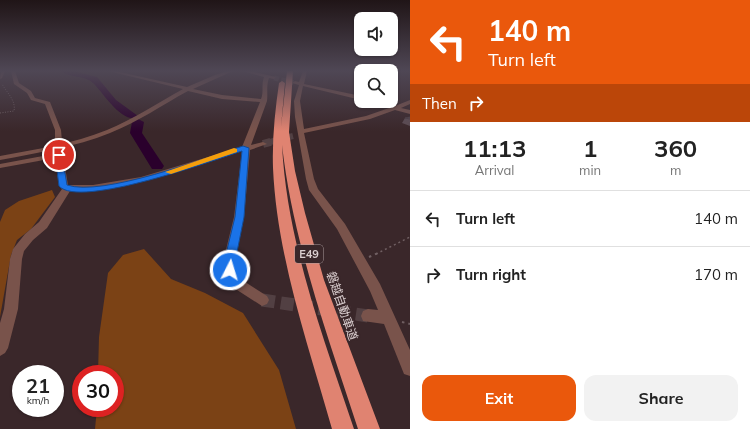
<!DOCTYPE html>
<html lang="en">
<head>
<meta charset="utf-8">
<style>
  :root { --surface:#fff; --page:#f2f2f2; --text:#222; --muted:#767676; --line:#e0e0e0; --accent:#ea580c }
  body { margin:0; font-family:Mulish,"Noto Sans JP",sans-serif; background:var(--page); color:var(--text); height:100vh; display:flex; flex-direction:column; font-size:15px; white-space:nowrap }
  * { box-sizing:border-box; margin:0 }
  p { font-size:13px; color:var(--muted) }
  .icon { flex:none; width:22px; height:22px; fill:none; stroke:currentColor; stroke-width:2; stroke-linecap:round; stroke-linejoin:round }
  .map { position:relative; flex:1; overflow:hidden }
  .sheet { display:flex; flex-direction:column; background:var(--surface); width:340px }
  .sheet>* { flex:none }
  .top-card { background:#ea580c; color:#fff; overflow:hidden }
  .controls { position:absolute; left:354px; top:12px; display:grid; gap:8px }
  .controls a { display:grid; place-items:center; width:44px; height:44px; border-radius:8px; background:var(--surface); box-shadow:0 1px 3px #0004; font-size:20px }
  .speed { position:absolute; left:12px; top:365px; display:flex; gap:8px; font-size:20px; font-weight:700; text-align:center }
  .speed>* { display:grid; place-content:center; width:52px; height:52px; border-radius:50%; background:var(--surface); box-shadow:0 1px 3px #0004; line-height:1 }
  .speed small { font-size:10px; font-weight:400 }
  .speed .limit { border:6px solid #d22; background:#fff; color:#111 }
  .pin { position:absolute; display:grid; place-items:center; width:34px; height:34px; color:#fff; margin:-17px; border:2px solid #fff; border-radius:50%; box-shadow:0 1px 4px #0007 }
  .me { position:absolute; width:44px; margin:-22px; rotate:5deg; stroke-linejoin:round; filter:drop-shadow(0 0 3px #0008) }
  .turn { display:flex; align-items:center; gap:14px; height:84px; padding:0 12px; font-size:18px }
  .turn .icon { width:52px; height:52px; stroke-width:2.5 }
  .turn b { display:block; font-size:28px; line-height:34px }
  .then { display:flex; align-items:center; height:38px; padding:0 12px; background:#0003; gap:8px; font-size:15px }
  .eta { display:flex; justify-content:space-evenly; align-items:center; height:68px; text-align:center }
  .eta b { font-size:24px; font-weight:700; line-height:28px }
  .primary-button { display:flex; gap:8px; margin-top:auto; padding:8px 12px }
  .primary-button a { flex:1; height:46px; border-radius:12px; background:var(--accent); color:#fff; font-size:16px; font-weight:700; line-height:46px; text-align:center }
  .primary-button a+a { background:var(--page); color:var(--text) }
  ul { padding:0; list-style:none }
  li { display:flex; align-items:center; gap:12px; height:56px; padding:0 12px; border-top:1px solid var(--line) }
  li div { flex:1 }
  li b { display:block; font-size:15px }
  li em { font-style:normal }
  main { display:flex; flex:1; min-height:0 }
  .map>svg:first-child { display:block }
  .green { fill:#7b4215 }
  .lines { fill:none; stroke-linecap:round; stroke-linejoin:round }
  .river { fill:#2a002c; fill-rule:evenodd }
  .minor-tunnel-far3 { stroke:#524043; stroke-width:5; stroke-dasharray:5 2.5; stroke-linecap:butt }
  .minor-tunnel-far2 { stroke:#524043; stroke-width:6; stroke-dasharray:6 3; stroke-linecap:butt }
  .minor-tunnel-far1 { stroke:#524043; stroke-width:8; stroke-dasharray:8 4; stroke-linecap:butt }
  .minor-tunnel { stroke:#524043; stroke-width:13; stroke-dasharray:13 6; stroke-linecap:butt }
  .path-far2 { stroke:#705f62; stroke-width:1; stroke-dasharray:1 1.5; stroke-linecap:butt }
  .path-far1 { stroke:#705f62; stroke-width:1.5; stroke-dasharray:2 3; stroke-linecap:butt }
  .path { stroke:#705f62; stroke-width:2; stroke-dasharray:2.5 4; stroke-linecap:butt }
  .minor { fill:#79534b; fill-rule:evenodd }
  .highway { fill:#e08371; fill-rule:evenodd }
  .wall { fill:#5c4c53 }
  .building { fill:#6b5861; stroke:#4b3e44 }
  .route { fill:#1a73e8; stroke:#114b97 }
  .slow { fill:#f59e0b }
  .labels { text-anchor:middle; stroke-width:4; stroke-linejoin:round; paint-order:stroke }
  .shield { fill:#3a272a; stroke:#ab9d9e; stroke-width:1 }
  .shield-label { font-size:11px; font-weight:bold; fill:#dbcfd0 }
  .street-label { font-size:12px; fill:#dbcfd0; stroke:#3a272a }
</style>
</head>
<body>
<main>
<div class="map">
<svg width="410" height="429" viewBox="0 0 410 429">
  <rect width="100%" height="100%" fill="#3a272a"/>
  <path class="green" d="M 52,190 L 55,197 L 31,229 L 17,240 L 11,255 L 0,317 L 0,222 L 5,210 L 19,201 Z
    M 144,249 L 171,279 L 205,293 L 243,313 L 279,370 L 296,429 L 95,429 L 97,408 L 115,408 L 115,374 L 98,374 L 99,337 L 108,273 L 123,255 Z"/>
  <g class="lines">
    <path class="river" d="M 61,71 L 73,71 L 97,77 L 116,100 L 138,116 L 137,118 C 120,122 103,92 93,83 C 85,75 69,78 61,71 Z
      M 138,119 L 144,122 L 142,133 L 164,166 L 162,169 L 152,169 L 130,133 L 132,122 Z"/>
    <path class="minor-tunnel-far3" d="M 274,78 L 295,83"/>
    <path class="minor-tunnel-far2" d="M 59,139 L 59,142
      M 270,142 L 293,136"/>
    <path class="minor-tunnel-far1" d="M 59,141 L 59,155
      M 263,144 L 274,141"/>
    <path class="minor-tunnel" d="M 262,300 L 368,316"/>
    <path class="path-far2" d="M 0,113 L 14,111 C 16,100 7,93 2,84"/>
    <path class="path-far1" d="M 376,254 L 410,237"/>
    <path class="path" d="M 369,257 L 378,253
      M 402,322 L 410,324"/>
    <path class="minor" d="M 1,71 L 5,71 L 2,78 L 0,79 Z
      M 11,71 L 15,71 L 19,83 L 31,91 L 35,98 L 50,102 L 61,130 L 62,141 L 55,139 L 55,130 L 45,104 L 31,100 L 27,93 L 14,84 Z
      M 108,71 L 115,71 L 187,87 L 215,75 L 227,71 L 233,71 L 193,89 L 222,95 L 261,99 C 264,92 261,85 264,77 L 242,71 L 249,71 L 276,77 L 274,79 L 269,78 C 266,86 268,93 267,101 L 251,145 L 263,142 L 267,144 L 250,150 L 244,217 L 235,262 L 238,273 L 242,280 L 267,296 L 269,300 L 267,304 L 262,306 L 234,288 L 226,275 L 223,262 L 234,217 L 242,151 C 185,168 130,190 70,191 L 47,228 L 33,240 L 24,251 L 22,259 L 18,309 L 8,348 L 5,353 L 0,356 L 0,323 L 4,309 L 10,259 L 13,249 L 25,234 L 39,222 L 62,189 L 59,186 L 55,158 L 0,168 L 0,164 L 59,153 L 63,155 L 68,185 L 93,185 L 141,177 L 242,147 L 260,102 L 222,99 L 188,91 C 162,105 138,122 110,133 C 75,147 37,153 0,160 L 0,156 C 36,149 73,144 107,130 C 133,119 158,103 183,89 Z
      M 303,71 L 307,71 L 304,84 L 361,96 L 361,100 L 303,86 L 300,101 L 304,129 L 366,116 L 389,108 L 368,101 L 377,101 L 395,106 L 410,100 L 410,104 L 401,108 L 410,110 L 410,114 L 395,110 L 370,119 L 304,133 L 314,179 L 318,189 L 345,224 L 380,284 L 410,350 L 410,376 L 404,374 L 384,324 L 363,321 L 361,316 L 363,311 L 368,309 L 378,310 L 370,291 L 337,229 L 309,190 L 306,179 L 295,117 L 294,101 L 299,85 L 292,83 L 295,81 L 299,82 Z"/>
    <path class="highway" d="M 287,71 L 293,71 L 289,132 L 295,171 L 305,213 L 324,280 L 380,429 L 358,429 C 328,336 293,243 282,145 C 287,243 323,336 354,429 L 332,429 C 308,344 277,257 273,168 C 272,139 275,111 279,83 L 282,81 L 285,83 L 281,127 Z"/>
  </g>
  <path class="wall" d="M 410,117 L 410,126 L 402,123 L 405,118 Z"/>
  <path class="building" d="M 410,117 L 410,119 L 405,118 Z"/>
  <linearGradient id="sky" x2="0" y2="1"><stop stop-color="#201517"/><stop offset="0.54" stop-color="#4f4755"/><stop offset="1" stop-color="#4f4755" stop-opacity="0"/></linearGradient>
  <rect width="410" height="131" fill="url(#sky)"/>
  <path class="route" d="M 243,146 L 249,148 L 244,217 L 235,262 L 234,273 L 226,273 L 224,262 L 235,217 L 242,151 C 214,160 79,209 59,186 L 55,155 L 59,153 L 62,155 L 67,185 C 102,197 206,158 243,146 Z"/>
  <path class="slow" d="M 234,148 L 237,149 L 237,152 L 171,174 L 165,172 Z"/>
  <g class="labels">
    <rect class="shield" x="295" y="245" width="28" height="18" rx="3"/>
    <g class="shield-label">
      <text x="309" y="258">E49</text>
    </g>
    <g class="street-label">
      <text transform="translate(342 306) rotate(71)" y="4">磐越自動車道</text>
    </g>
  </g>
</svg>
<div class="controls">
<a><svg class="icon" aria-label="sound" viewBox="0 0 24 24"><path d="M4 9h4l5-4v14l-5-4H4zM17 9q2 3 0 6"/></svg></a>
<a><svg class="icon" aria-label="search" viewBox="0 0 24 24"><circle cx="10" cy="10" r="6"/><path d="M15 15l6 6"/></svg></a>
</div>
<div class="speed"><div>21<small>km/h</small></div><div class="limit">30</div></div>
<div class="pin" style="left:59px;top:155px;background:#d93025"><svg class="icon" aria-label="arrive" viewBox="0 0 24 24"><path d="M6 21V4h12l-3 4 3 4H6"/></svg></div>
<svg class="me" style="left:230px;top:270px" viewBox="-20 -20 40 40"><circle r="17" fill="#1a73e8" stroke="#fff" stroke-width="3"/><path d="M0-11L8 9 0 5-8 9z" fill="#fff"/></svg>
</div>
<section class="sheet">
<div class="top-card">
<div class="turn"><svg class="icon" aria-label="left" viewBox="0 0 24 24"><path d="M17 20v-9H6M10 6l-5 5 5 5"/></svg><div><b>140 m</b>Turn left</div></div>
<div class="then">Then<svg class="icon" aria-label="right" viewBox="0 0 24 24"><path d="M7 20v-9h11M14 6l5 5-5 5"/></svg></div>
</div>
<div class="eta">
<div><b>11:13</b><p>Arrival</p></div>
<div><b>1</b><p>min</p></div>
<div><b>360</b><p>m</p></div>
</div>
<ul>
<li><svg class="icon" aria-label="left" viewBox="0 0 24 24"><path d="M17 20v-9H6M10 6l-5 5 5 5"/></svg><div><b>Turn left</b></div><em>140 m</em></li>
<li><svg class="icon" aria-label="right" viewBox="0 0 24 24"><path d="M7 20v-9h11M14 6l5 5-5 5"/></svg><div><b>Turn right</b></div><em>170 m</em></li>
</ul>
<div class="primary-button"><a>Exit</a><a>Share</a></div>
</section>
</main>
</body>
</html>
